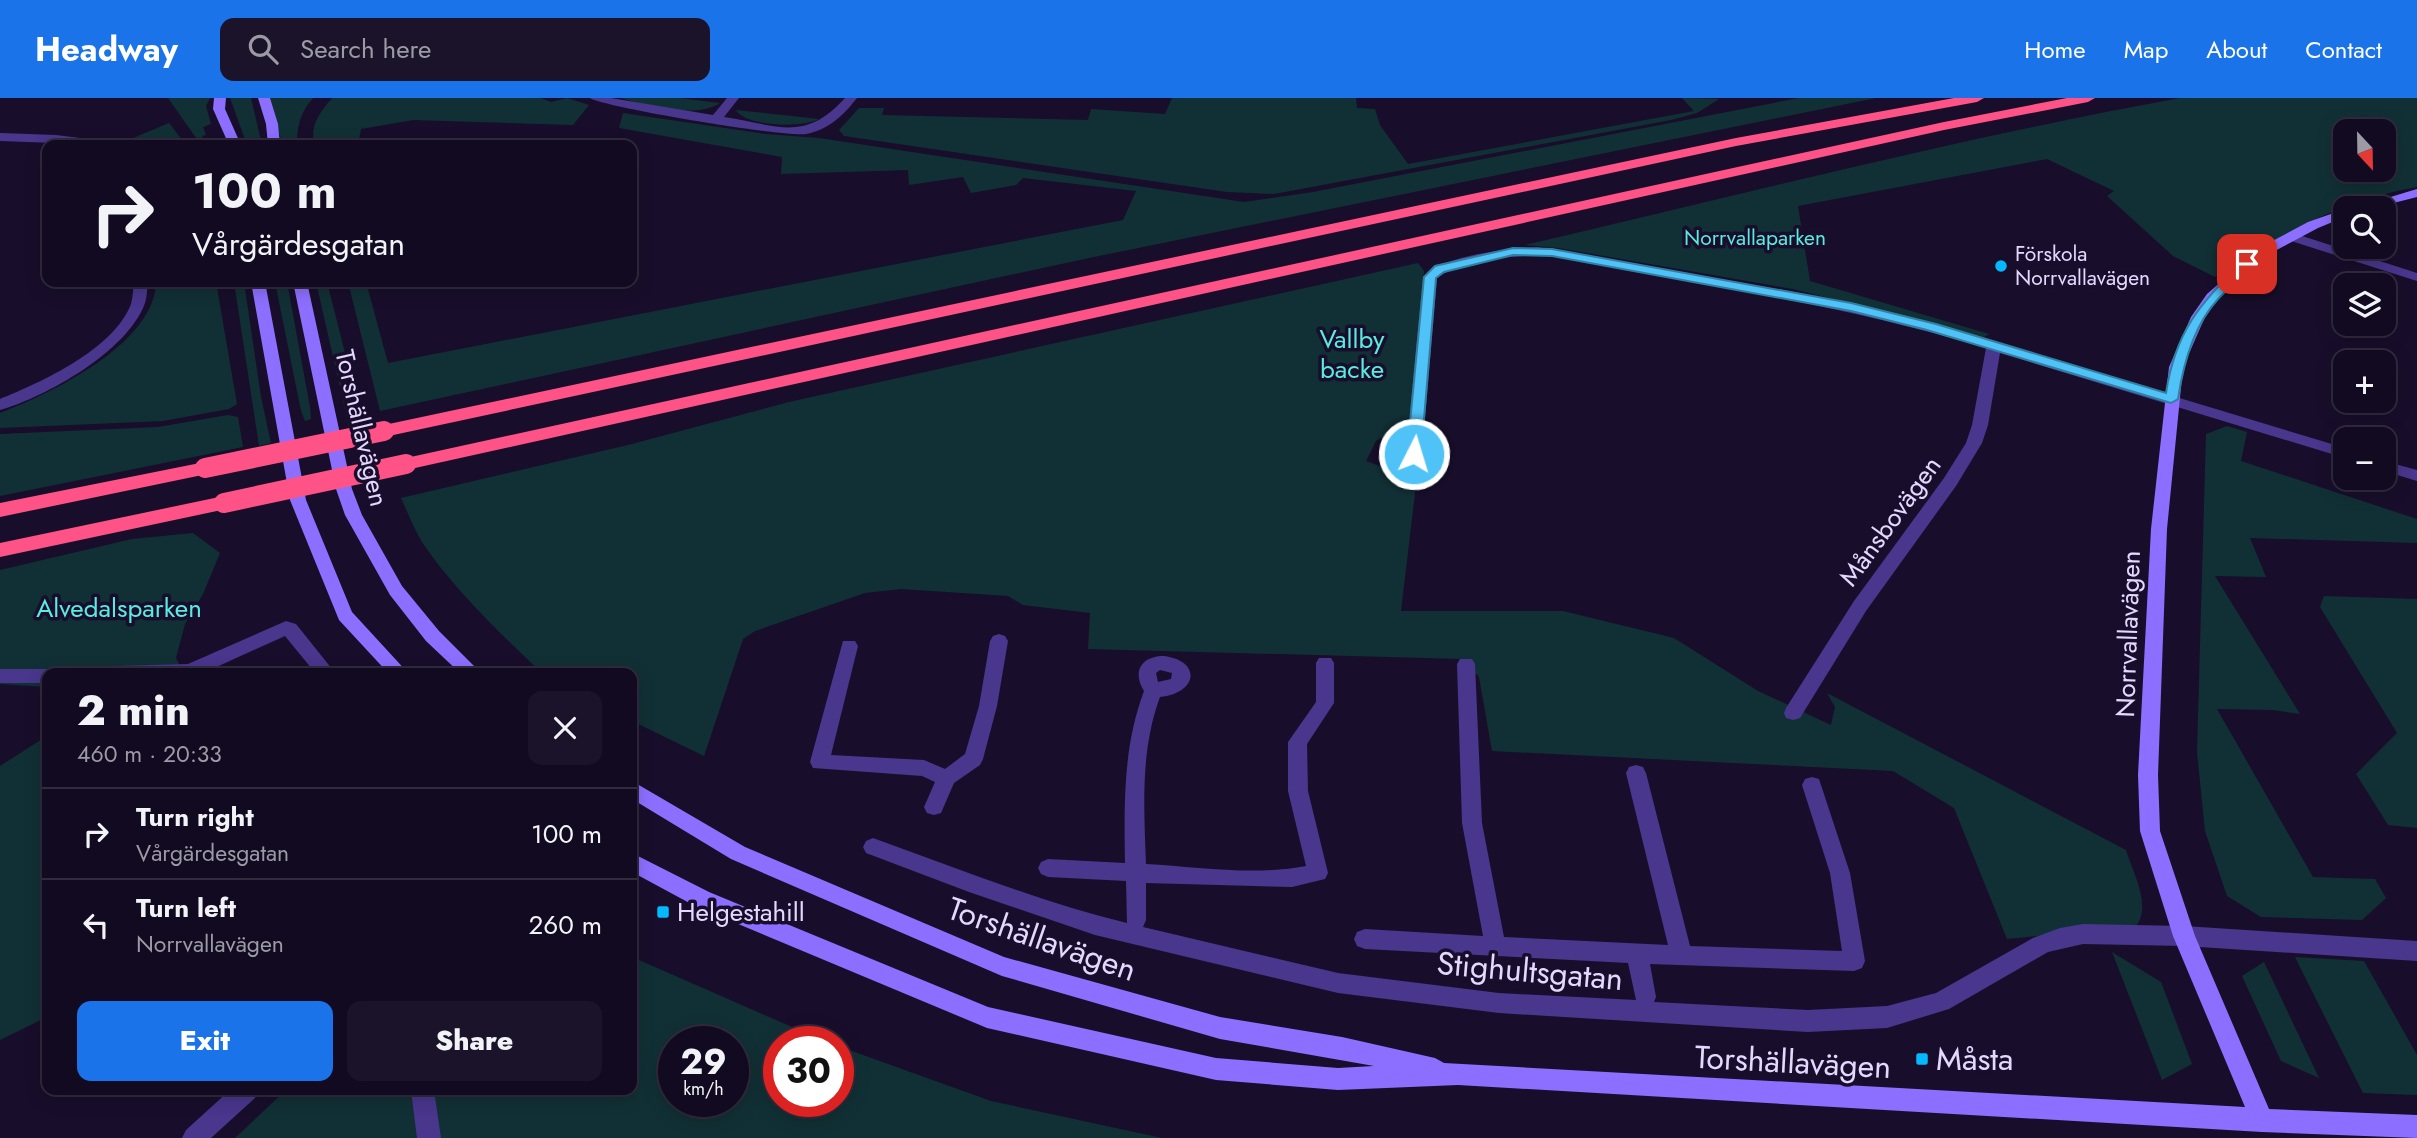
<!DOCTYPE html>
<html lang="en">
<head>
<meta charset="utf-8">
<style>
  :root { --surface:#120a20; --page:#1b1329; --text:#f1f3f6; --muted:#9c9aa5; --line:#312b3e; --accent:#1a73e8 }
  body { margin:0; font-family:Jost,sans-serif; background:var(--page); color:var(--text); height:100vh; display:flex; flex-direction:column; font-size:26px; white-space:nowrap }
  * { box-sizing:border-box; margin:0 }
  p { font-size:23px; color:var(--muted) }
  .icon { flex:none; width:38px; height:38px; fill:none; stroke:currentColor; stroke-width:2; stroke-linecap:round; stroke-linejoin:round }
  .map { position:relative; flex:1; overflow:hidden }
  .panel { position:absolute; left:42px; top:570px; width:595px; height:427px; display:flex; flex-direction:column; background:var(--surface); border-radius:14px; box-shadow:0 4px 18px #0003,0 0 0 2px var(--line) }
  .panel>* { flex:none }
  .banner { position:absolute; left:42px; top:42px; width:595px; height:147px; border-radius:14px; box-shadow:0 4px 18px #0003,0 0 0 2px var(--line); background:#120a20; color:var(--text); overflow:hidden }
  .needle { width:46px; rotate:158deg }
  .buttons { position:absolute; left:2333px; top:21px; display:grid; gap:14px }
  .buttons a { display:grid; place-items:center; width:63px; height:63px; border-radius:14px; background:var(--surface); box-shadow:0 4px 18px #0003,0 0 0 2px var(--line); font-size:35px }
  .speed { position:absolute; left:658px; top:928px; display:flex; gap:14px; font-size:35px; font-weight:700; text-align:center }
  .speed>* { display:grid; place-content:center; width:91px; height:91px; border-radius:50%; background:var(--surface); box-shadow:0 4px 18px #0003,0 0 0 2px var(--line); line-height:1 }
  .speed small { font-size:18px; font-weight:400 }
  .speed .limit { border:10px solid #d22; background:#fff; color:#111 }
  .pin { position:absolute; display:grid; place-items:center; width:60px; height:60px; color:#fff; margin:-30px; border-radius:14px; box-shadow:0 4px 10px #0006 }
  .me { position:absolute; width:77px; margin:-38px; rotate:5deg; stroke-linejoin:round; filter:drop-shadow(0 0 5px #0008) }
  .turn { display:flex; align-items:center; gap:24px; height:147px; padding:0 35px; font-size:32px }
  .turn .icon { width:91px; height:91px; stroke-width:2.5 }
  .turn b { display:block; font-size:49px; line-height:60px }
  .round { display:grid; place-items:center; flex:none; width:74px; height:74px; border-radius:14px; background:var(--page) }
  .headline { display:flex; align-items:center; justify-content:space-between; height:119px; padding:0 35px }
  h1 { font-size:42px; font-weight:800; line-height:52px }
  .primary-button { display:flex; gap:14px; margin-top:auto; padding:14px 35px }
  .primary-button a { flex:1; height:80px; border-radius:14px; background:var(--accent); color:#fff; font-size:28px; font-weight:800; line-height:80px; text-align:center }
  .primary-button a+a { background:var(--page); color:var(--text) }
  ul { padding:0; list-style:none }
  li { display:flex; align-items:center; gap:21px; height:91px; padding:0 35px; border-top:2px solid var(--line) }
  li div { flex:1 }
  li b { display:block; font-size:26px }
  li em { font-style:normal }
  header { display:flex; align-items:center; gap:42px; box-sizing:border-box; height:98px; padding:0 35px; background:var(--accent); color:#fff }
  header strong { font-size:33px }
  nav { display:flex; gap:38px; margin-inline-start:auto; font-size:24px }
  .search { width:490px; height:63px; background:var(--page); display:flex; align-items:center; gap:18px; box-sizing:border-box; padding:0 24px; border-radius:14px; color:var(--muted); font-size:26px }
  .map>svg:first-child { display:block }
  .green { fill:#113035; fill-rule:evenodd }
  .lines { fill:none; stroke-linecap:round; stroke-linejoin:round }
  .street { fill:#49368d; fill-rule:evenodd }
  .secondary { fill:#8d6fff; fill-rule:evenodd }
  .highway { fill:#ff5387; fill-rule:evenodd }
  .highway-bridge { stroke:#ff5387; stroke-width:20 }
  .route { fill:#4fc3f7; stroke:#337fa1; stroke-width:2 }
  .poi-dot { fill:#04b9ff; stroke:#180e2b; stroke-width:2.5 }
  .labels { text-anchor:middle; stroke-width:7; stroke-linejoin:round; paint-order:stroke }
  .far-park-label { font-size:21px; fill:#59eae0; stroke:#180e2b }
  .far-poi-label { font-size:21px; fill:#e4d8ff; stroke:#180e2b; text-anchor:start }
  .park-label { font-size:26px; fill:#59eae0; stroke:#180e2b }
  .street-label { font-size:26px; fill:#e4d8ff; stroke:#180e2b }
  .poi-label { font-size:26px; fill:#e4d8ff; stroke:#180e2b; text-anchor:start }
  .near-street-label { font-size:32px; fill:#e4d8ff; stroke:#180e2b }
  .near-poi-label { font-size:32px; fill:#e4d8ff; stroke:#180e2b; text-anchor:start }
</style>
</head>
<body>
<header>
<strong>Headway</strong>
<div class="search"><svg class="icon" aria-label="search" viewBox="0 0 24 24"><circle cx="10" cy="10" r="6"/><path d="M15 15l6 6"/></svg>Search here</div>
<nav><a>Home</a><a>Map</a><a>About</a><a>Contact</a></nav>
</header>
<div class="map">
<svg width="2417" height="1040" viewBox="0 0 2417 1040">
  <rect width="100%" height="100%" fill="#180e2b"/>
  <path class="green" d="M 168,0 L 210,0 L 206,8 L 211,26 L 203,29 L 206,37 L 202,38 L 205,46 L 218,42 L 220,47 L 201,47 Z
    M 230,0 L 251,0 L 262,47 L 247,47 Z
    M 267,0 L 313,0 C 300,15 297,28 297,47 L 283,47 Z
    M 332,0 L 540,0 L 551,4 L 567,0 L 589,7 L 573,27 L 413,22 L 361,31 L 358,47 L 314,47 C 310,28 319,15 332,0 Z
    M 621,0 L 679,0 L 720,5 C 696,21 648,8 621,0 Z
    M 1172,0 L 1356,0 L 1357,10 L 1375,11 L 1380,27 L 1408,66 L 1694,13 L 1682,0 L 1719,1 L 1697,15 L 1671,22 L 1274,96 L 1227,94 L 844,38 L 839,32 L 859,10 L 884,10 L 882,17 L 1088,22 L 1091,11 L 1165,16 Z
    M 1799,0 L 1876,0 L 1089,160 L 380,313 L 348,184 L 366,184 L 388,265 L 1123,122 L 1136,93 L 1023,80 L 1016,87 L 971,95 L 963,79 L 909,87 L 908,72 L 781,76 L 782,59 L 619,30 L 623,15 L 765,36 L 819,40 L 1244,104 L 1313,94 Z
    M 2180,0 L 2417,0 L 2417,89 C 2341,102 2278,137 2215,179 L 2173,158 L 2107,98 L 2114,93 L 2047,61 L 1798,108 L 1810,183 L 1989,236 L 1984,239 L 1793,191 L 1558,150 L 1525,147 C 1743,96 1960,40 2180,0 ZM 2345,33 L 2384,33 L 2384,72 L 2345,72 Z
    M 736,12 L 819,21 C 803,30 746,29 736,12 Z
    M 169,25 L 186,47 L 128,47 L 126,43 Z
    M 1418,165 L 1424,173 L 1410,320 L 1402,328 L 1376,343 L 1366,363 L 1410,379 L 1416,387 L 1401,513 L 1563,513 L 1674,540 L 1758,593 L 1831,627 L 1835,609 L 1827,595 L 2126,752 C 2133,775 2152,808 2136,828 L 2007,841 L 1954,710 L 1893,673 L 1492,653 L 1479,579 L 1462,561 L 1088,551 L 1090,515 L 1023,507 L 1008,498 L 901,491 L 865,495 L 755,533 L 743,541 L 704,658 L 632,623 L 632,576 L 543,576 C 501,536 455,493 422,444 C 414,431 408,415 401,400 L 628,347 L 789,304 Z
    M 156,184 L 216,184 L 237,306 L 229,311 L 163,323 L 0,330 L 0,315 C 50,296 155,246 156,184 Z
    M 234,184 L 244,184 L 261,299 L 271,345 L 259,348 Z
    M 275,184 L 287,184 L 310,309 L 311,321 L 305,323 L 301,313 Z
    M 316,184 L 327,184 L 363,326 L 349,329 Z
    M 228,317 L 238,319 L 243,349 L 0,398 L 0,336 L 158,329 Z
    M 2227,328 L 2247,334 L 2241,363 L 2417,421 L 2417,445 L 2250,440 L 2266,479 L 2215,478 L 2300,616 L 2273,612 L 2217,611 L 2313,779 L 2375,781 L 2386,800 L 2362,822 L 2261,819 L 2227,798 L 2205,733 L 2197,654 L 2206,336 Z
    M 193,435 L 220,455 L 203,496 L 185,526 L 176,560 L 184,576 L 47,576 L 47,589 L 0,586 L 0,472 L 132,441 Z
    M 2324,498 L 2417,501 L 2417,730 L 2388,727 L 2356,676 L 2397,635 L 2320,509 Z
    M 47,638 L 47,919 L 0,942 L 0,668 Z
    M 2112,854 L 2161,884 L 2192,966 L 2162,982 Z
    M 632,859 L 824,943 L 779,943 L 779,1003 L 838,1003 L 838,948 L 991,1003 L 1162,1040 L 235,1040 L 286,992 L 632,992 ZM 674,943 L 733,943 L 733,1003 L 674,1003 Z
    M 2295,859 L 2364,863 L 2417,957 L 2417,997 L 2363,995 Z
    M 2264,864 L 2319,980 L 2281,963 L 2242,878 Z"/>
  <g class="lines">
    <path class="street" d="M 590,0 L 611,0 L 713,17 L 727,0 L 739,0 L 724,19 C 778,27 804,45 845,0 L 857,0 C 843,18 828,32 806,36 C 788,40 602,9 590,0 Z
      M 0,35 L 56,37 L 104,43 L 110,47 L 0,43 Z
      M 2293,135 L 2417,175 L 2417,183 L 2288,142 L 2286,139 Z
      M 1537,149 L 1800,195 L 1931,225 L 2345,350 L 2345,360 L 2000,255 L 1988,327 L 1982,345 L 1956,388 L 1866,513 L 1800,620 L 1793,622 L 1786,620 L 1784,615 L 1786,610 L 1854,503 L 1944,380 L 1966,345 L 1972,327 L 1986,250 C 1886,220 1784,200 1680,181 C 1638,174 1593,161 1550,158 C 1520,156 1460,162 1437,180 L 1422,356 L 1414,361 L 1408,360 L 1406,356 L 1423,179 C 1443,157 1508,151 1537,149 Z
      M 134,184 L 148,184 C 147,191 147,199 145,205 C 128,253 46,299 0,312 L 0,301 C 42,284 114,251 131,206 C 133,199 133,191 134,184 Z
      M 2384,363 L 2417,372 L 2417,383 L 2384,373 Z
      M 286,523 L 296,526 L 336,576 L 316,576 L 285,538 L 201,576 L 71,576 L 74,571 L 80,569 L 188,566 Z
      M 999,536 L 1005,538 L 1008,543 L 997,608 L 983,661 L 980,667 L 954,685 L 941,715 L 934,717 L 927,715 L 924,709 L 935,684 L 922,678 L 813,670 L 810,664 L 843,543 L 855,543 L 858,548 L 831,657 L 924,662 L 945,671 L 965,656 L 979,608 L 990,543 L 993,538 Z
      M 1164,558 C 1202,563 1198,595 1160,599 C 1140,653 1144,710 1146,766 C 1198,769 1255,778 1306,768 L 1288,693 L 1288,644 L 1316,604 L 1316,565 L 1319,560 L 1331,560 L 1334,565 L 1334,605 L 1307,646 L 1308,693 L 1328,775 L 1325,781 L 1292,789 L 1146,785 L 1146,822 L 1143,829 L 1338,875 L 1499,895 L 1636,902 L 1628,865 L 1365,851 L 1357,848 L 1354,841 L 1357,834 L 1365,831 L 1483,838 L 1462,725 L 1457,566 L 1460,561 L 1472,561 L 1475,566 L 1482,725 L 1504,839 L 1668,847 L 1626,675 L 1629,669 L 1636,667 L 1643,669 L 1646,675 L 1690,848 L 1842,853 L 1830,775 L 1802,687 L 1805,681 L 1812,679 L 1819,681 L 1850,775 L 1865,863 L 1862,870 L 1854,873 L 1650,866 L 1656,899 L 1654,904 L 1808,912 L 1887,908 L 1936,895 L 2033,840 L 2060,830 L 2083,826 L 2184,828 L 2417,843 L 2417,863 L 2184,848 L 2083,846 L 2048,854 L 1949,911 L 1887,930 L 1808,934 L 1499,915 L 1338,895 L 1095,837 L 969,794 L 866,755 L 863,749 L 866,743 L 873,740 C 957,770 1040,804 1127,825 L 1126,783 L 1048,779 L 1041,776 L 1038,770 L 1041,764 L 1048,761 L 1125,765 C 1124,706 1123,649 1144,593 C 1132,574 1141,558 1164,558 ZM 1160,572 L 1172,575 L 1171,581 L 1158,584 L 1156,575 Z
      M 0,571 L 47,571 L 55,576 L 47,576 L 47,585 L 0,585 Z
      M 230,992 L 258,992 L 255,1000 L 211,1040 L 182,1040 L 186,1032 Z
      M 411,992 L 434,992 L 441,1040 L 417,1040 Z"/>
    <path class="secondary" d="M 214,0 L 226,0 L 225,11 L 241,47 L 229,47 L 213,11 Z
      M 258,0 L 270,0 L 278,26 L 280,47 L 268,47 L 266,26 Z
      M 2417,91 L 2417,99 L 2374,110 L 2354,110 Z
      M 2345,111 L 2345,119 L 2318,130 L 2271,155 L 2217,202 L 2205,219 L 2183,269 L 2167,431 L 2158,677 L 2160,733 L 2195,838 L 2269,1011 L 2417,1017 L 2417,1040 L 2262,1034 L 1458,987 L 1338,992 L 1216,982 L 987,930 L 695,808 L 632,774 L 632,755 L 709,794 L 988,909 L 1216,960 L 1338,970 L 1374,968 L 1220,941 L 1002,878 L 731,761 L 632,701 L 632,683 L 745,749 L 1004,859 L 1220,919 L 1342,939 L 1435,960 L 1444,965 L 2245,1009 L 2173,838 L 2140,733 L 2138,677 L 2151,431 L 2169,269 L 2191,219 L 2207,196 L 2261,149 L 2308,124 Z
      M 251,184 L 265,184 L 306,402 L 352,514 L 409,576 L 389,576 L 339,522 L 290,402 Z
      M 293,184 L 307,184 L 352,391 L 362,417 L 402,488 L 439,533 L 482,576 L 461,576 L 426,543 L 390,497 L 345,417 L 336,391 Z"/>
    <path class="highway" d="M 1954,0 L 1984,0 L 1977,4 L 1736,48 L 384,339 L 377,337 L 375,333 L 377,329 L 384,327 L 1736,40 Z
      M 2067,0 L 2095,0 L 2088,4 L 1944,32 L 406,372 L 399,371 L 397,366 L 399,361 L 406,360 L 1944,24 Z
      M 205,364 L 212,365 L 214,370 L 212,375 L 0,419 L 0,405 Z
      M 224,398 L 231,400 L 234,405 L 231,410 L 0,459 L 0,445 Z"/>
    <path class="highway-bridge" d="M 205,370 L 384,333
      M 224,405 L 406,366"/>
  </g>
  <path class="route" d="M 1513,150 L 1552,151 L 1851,205 L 1936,226 L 2166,295 C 2175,235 2200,204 2243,164 L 2253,166 C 2243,179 2229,189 2218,201 C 2194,227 2183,267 2178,301 L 2171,305 L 1927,232 L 1851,213 L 1552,158 L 1513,157 L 1444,174 L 1436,180 L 1421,356 L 1419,360 L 1409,360 L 1407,356 L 1424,179 L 1435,168 Z"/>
  <g class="poi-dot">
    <circle cx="2001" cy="168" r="7"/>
    <rect x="656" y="807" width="14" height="14" rx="3.5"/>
    <rect x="1915" y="954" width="14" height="14" rx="3.5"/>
  </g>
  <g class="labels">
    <g class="far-park-label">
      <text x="1755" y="147">Norrvallaparken</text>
    </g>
    <g class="far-poi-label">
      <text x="2015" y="163">Förskola<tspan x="2015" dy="24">Norrvallavägen</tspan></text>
    </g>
    <g class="park-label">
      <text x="1352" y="250">Vallby<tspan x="1352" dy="30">backe</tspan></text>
      <text x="119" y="519">Alvedalsparken</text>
    </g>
    <g class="street-label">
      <text transform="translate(362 330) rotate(77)" y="9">Torshällavägen</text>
      <text transform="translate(1890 423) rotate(-54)" y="9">Månsbovägen</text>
      <text transform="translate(2128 536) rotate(-88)" y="9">Norrvallavägen</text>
    </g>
    <g class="poi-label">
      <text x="677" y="823">Helgestahill</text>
    </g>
    <g class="near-street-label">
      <text transform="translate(1042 841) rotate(19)" y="11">Torshällavägen</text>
      <text transform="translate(1530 873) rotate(5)" y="11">Stighultsgatan</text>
      <text transform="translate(1793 964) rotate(3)" y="11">Torshällavägen</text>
    </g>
    <g class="near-poi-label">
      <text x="1936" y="972">Måsta</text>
    </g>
  </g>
</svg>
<div class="buttons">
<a><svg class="needle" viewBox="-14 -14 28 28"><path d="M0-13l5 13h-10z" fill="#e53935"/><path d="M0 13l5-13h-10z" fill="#9c9aa5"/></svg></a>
<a><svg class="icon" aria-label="search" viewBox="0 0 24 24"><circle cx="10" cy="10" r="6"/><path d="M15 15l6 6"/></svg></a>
<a><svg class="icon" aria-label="layers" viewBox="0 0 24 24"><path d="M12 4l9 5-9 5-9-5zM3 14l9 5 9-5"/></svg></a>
<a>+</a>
<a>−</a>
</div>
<div class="speed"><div>29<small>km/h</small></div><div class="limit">30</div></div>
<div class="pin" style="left:2247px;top:166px;background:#d93025"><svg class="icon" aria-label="arrive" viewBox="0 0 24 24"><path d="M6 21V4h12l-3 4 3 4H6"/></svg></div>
<svg class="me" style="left:1414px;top:356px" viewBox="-20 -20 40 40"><circle r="17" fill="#4fc3f7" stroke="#fff" stroke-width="3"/><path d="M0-11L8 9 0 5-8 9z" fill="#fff"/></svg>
<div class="banner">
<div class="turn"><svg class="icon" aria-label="right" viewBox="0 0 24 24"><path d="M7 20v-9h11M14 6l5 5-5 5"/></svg><div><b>100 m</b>Vårgärdesgatan</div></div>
</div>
<section class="panel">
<div class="headline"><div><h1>2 min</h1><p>460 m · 20:33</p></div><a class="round"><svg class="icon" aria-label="close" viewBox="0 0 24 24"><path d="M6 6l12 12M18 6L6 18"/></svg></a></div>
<ul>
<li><svg class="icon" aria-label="right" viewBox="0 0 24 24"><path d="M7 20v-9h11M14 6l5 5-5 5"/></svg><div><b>Turn right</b><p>Vårgärdesgatan</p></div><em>100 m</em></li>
<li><svg class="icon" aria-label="left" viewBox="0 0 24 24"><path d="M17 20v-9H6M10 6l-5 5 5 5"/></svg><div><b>Turn left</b><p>Norrvallavägen</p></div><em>260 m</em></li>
</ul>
<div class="primary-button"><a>Exit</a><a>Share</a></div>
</section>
</div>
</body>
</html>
